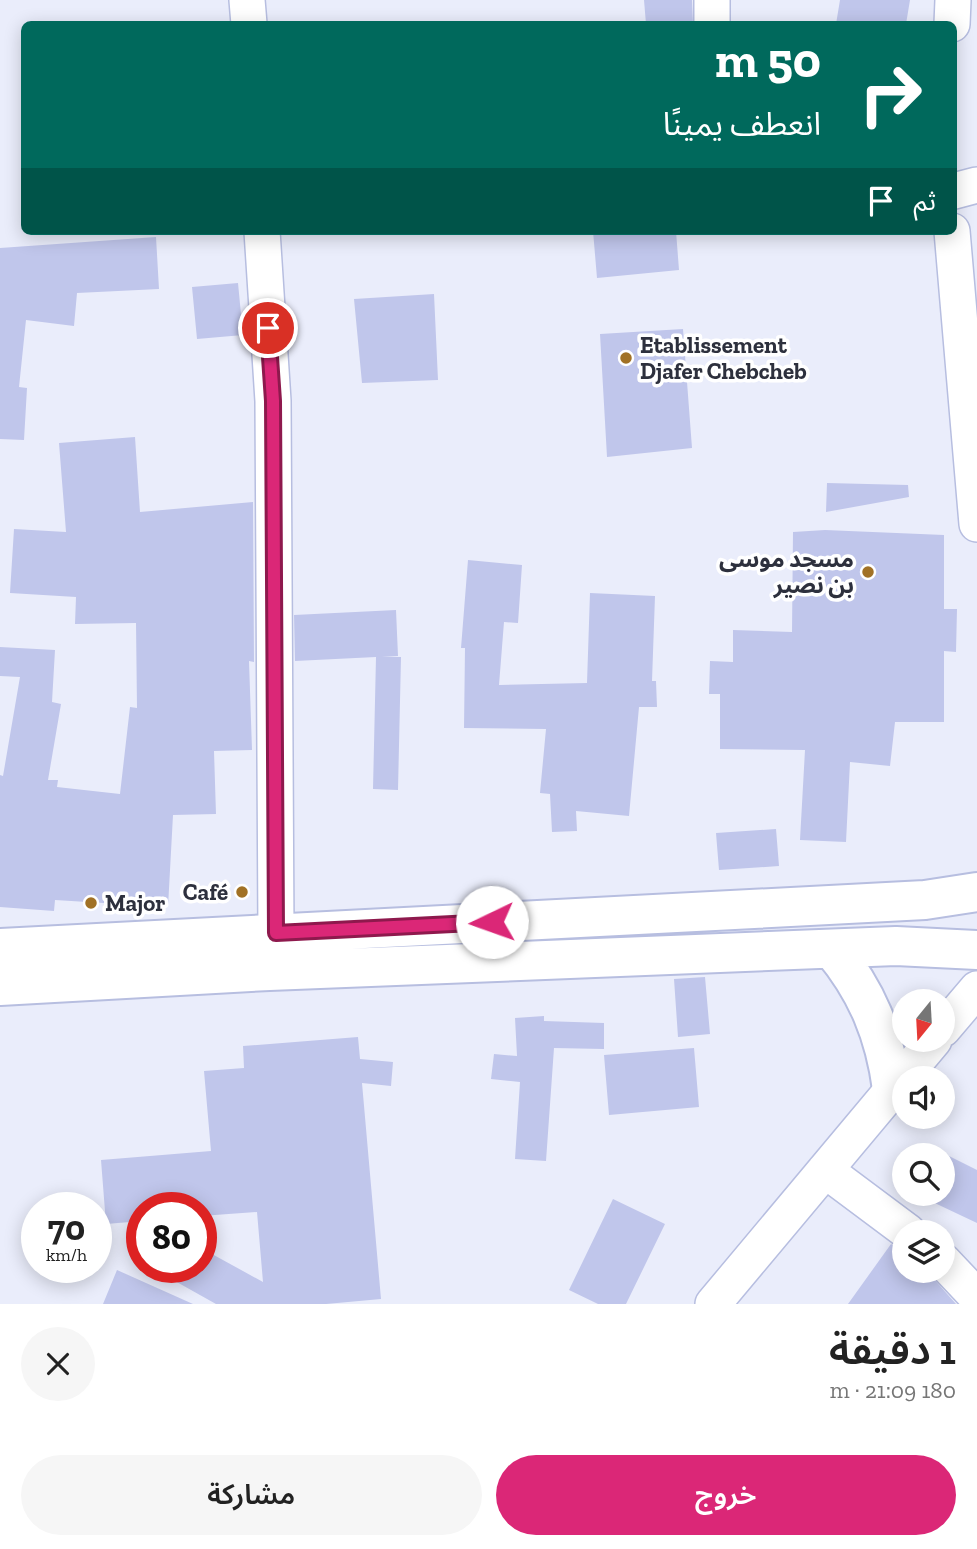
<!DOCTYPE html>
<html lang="ar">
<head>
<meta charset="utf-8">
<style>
  :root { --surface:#fff; --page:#f6f6f6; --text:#222; --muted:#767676; --accent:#db2777 }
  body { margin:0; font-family:"Zilla Slab","Noto Sans Arabic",serif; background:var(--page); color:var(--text); direction:rtl; height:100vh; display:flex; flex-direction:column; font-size:26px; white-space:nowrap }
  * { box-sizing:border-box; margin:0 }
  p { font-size:23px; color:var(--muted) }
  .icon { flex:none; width:38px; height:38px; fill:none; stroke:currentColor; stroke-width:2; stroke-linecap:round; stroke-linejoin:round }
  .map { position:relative; height:1304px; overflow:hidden; direction:ltr }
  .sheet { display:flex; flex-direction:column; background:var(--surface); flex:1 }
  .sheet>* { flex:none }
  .banner { position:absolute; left:21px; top:21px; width:936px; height:214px; border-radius:10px; box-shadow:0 4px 18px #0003; direction:rtl; background:#00695c; color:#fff; overflow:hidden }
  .needle { width:46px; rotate:198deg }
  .controls { position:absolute; left:892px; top:989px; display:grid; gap:14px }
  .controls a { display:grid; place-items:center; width:63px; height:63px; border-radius:50%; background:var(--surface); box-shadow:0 4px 18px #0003; font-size:35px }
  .speed { position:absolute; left:21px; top:1192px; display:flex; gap:14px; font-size:35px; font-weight:700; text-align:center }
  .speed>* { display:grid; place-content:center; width:91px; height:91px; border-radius:50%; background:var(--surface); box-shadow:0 4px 18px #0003; line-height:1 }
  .speed small { font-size:18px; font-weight:400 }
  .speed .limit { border:10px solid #d22; background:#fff; color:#111 }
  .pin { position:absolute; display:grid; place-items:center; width:60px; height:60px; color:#fff; margin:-30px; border:4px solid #fff; border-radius:50%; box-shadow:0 2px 7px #0007 }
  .me { position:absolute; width:77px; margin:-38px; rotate:267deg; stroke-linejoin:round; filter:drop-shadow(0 0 5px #0008) }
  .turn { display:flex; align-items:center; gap:24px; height:147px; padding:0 21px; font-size:32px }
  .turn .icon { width:91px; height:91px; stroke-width:2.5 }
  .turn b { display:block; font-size:49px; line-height:60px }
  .then { display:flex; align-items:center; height:66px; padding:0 21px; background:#0003; gap:14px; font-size:26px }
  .round { display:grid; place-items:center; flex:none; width:74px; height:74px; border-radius:37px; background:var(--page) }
  .overview { display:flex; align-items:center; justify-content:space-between; height:119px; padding:0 21px }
  h1 { font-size:42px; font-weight:600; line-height:52px }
  .button { display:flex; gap:14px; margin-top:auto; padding:14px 21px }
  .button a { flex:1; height:80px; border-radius:42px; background:var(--accent); color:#fff; font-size:28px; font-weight:600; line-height:80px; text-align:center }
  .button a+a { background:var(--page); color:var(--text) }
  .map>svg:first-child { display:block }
  .building { fill:#c0c6eb }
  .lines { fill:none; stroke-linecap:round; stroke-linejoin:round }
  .minor-casing { stroke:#b7bee0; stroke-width:38 }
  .highway-casing { stroke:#b7bee0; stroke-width:42 }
  .minor { stroke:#fff; stroke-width:35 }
  .highway { stroke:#fff; stroke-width:38 }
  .route-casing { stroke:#8e194d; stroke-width:18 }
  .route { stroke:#db2777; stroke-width:12 }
  .poi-dot { fill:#a17125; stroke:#fff; stroke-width:2.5 }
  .labels { text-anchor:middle; stroke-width:7; stroke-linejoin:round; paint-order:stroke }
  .poi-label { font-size:23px; font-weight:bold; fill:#2d303d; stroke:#fff; text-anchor:start }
</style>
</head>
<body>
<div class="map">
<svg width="977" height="1304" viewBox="0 0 977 1304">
  <rect width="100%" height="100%" fill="#eaedfb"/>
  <path class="building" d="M 644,0 L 692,0 L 693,24 L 646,24 Z
    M 840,0 L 910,0 L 906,24 L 836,24 Z
    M 593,231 L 676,231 L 679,270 L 597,278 Z
    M 156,237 L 159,289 L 77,293 L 74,326 L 26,320 L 19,387 L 27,388 L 24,440 L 0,439 L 0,248 Z
    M 238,283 L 243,335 L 197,339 L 192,287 Z
    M 434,294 L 438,380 L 362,383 L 354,299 Z
    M 683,329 L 692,448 L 607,457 L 600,334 Z
    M 135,437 L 140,512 L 253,502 L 254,662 L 249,661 L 252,750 L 214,751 L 216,814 L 173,815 L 168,907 L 55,900 L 54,911 L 0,907 L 0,775 L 3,776 L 20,677 L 0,676 L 0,647 L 55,650 L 52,702 L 61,704 L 48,780 L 58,780 L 57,787 L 120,794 L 130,707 L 137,708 L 136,623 L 75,624 L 76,597 L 10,593 L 14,529 L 66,532 L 59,443 Z
    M 827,483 L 908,485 L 909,497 L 826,512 Z
    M 825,530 L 944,535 L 944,609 L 957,609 L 956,652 L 944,651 L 944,722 L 895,722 L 890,766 L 850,762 L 846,842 L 800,840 L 805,750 L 720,749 L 720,694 L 709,694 L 710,661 L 733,662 L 733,630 L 792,632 L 793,532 Z
    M 468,560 L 522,565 L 518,623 L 504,622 L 499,685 L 587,683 L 590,593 L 655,596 L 652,681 L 656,681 L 657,707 L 639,707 L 629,816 L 576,811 L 577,831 L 552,832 L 550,794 L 540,793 L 546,729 L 464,728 L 465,648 L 461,648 Z
    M 396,610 L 398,656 L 382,657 L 401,657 L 398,790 L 373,789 L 376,657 L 295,661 L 294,615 Z
    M 776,829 L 779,866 L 719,870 L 716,833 Z
    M 705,977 L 710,1034 L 678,1037 L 674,979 Z
    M 544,1016 L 544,1021 L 604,1023 L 604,1049 L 554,1048 L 546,1161 L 515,1159 L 520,1082 L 491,1079 L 494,1054 L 517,1056 L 515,1018 Z
    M 358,1037 L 360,1059 L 393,1062 L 391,1086 L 362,1083 L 381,1299 L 326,1304 L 216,1304 L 150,1267 L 201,1267 L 201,1248 L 263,1282 L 257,1212 L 201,1216 L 201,1208 L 142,1208 L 142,1221 L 106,1224 L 101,1160 L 211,1151 L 204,1071 L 244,1068 L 243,1046 Z
    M 694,1048 L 699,1107 L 609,1115 L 604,1055 Z
    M 943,1153 L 977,1170 L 977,1223 L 922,1197 L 924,1194 L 943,1194 Z
    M 613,1199 L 665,1224 L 626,1304 L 598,1304 L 569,1290 Z
    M 891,1244 L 905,1252 L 905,1270 L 926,1270 L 956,1304 L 848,1304 Z
    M 117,1270 L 193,1304 L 103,1304 Z"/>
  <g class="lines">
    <defs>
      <path id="minor" d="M 247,0 L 249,24
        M 712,0 L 712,21
        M 952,24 L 953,0
        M 954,191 L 977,185
        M 262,231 L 273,401 L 276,933
        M 952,231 L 977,524
        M 943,1029 L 977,989
        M 825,1170 L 908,1232
        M 943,1261 L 977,1297
        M 713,1304 L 934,1040"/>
      <path id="highway" d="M 0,948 L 925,900 L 977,892
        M 832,949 C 867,991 885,1035 892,1089
        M 0,986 L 269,971 L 896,946 L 977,950"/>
    </defs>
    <use href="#minor" class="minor-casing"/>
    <use href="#highway" class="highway-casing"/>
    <use href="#minor" class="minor"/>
    <use href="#highway" class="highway"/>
  </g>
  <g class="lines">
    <defs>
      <path id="route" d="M 268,328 L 273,401 L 276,933 L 492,922"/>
    </defs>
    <use href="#route" class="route-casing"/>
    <use href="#route" class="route"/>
  </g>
  <g class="poi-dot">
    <circle cx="626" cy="358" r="7"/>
    <circle cx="868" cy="572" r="7"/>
    <circle cx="242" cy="892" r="7"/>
    <circle cx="91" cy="903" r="7"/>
  </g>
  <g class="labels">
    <g class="poi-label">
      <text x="640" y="353">Etablissement<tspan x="640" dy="26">Djafer Chebcheb</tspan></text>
      <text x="854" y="567" text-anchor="end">مسجد موسى<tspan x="854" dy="26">بن نصير</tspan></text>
      <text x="228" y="900" text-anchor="end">Café</text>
      <text x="105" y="911">Major</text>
    </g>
  </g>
</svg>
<div class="controls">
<a><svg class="needle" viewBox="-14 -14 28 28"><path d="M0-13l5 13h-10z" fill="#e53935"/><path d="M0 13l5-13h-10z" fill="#767676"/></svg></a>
<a><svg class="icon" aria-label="sound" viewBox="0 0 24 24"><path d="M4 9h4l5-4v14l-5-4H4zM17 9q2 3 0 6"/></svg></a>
<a><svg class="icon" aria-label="search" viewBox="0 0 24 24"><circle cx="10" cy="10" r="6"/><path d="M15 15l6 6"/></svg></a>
<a><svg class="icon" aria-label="layers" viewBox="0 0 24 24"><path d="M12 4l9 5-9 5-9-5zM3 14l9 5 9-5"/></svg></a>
</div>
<div class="speed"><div>70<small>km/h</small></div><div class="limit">80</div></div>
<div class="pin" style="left:268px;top:328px;background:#d93025"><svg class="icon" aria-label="arrive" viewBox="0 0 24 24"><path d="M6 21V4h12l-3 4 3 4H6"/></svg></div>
<svg class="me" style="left:492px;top:922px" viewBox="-20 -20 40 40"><circle r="19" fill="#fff"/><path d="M0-13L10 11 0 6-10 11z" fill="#db2777"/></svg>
<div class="banner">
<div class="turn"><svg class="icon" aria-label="right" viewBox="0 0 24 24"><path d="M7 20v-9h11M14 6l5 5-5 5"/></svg><div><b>50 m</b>انعطف يمينًا</div></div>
<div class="then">ثم<svg class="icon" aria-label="arrive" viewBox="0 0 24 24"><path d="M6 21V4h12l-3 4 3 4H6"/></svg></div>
</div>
</div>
<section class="sheet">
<div class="overview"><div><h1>1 دقيقة</h1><p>180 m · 21:09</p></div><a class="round"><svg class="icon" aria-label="close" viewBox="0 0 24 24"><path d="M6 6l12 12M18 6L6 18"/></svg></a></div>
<div class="button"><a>خروج</a><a>مشاركة</a></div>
</section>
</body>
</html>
